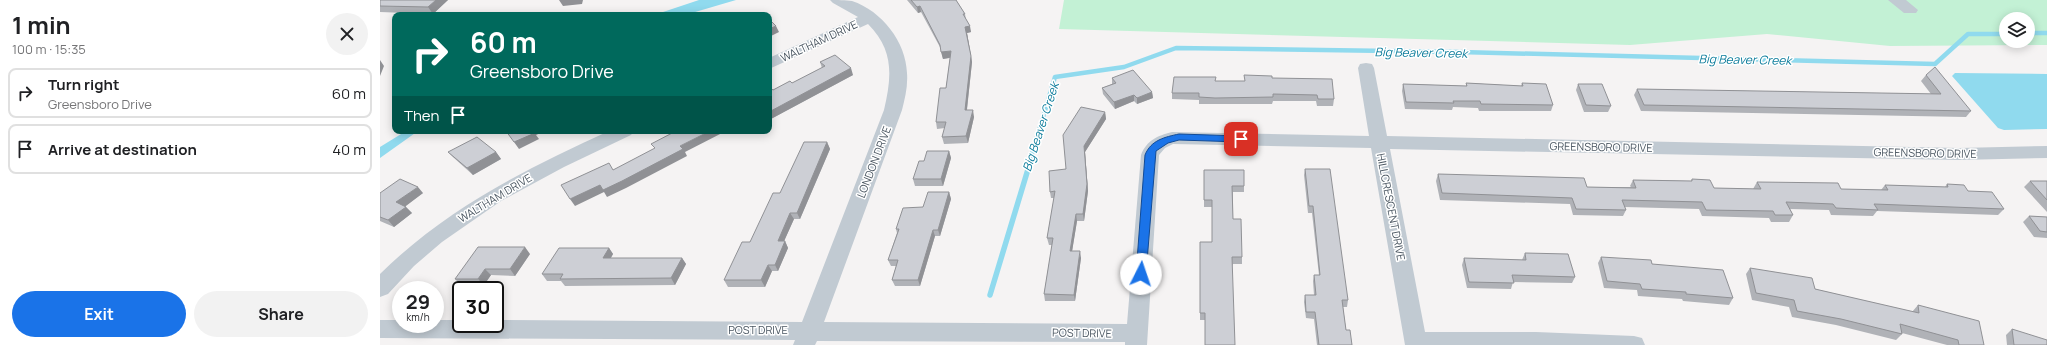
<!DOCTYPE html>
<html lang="en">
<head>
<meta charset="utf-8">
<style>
  :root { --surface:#fff; --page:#f2f2f2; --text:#202124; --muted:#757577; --line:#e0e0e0; --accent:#1a73e8 }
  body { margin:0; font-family:Manrope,sans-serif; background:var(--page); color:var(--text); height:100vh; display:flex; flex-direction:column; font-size:15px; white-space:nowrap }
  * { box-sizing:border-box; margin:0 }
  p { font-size:13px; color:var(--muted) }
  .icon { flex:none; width:22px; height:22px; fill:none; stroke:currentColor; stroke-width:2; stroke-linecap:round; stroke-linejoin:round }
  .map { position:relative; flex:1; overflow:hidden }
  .side { display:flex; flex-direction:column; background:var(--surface); width:380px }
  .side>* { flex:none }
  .banner { position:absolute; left:12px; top:12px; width:380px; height:122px; border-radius:8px; box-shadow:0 2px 10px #0003; background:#00695c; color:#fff; overflow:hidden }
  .fabs { position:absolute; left:1619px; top:12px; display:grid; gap:8px }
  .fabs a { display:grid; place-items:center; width:36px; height:36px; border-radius:50%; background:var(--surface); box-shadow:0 2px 10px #0003; font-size:20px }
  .speed { position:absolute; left:12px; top:281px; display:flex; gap:8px; font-size:20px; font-weight:700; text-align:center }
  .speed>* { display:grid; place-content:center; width:52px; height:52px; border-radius:50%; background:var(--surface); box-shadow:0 2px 10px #0003; line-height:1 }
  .speed small { font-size:10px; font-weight:400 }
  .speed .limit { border:2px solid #111; border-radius:6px; background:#fff; color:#111 }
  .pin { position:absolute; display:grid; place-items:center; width:34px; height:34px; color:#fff; margin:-17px; border-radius:8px; box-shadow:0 2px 6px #0006 }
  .me { position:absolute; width:44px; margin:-22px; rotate:4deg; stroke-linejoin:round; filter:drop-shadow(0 0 3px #0008) }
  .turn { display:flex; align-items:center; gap:14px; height:84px; padding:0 12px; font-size:18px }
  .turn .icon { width:52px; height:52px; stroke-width:2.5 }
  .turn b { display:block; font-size:28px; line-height:34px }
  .then { display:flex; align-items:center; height:38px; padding:0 12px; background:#0003; gap:8px; font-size:15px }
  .round { display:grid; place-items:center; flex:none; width:42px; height:42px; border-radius:21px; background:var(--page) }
  .head { display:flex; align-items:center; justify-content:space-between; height:68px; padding:0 12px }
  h1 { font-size:24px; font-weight:700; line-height:30px }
  .cta { display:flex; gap:8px; margin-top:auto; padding:8px 12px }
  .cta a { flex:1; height:46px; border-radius:24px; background:var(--accent); color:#fff; font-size:16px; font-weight:700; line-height:46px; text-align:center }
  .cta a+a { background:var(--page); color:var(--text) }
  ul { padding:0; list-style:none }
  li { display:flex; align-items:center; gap:12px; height:50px; margin:0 8px 6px; padding:0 4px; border:2px solid var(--line); border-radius:8px }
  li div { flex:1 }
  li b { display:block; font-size:15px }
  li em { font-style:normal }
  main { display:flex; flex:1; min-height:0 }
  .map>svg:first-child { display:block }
  .green { fill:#c3f1d5; fill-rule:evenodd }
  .water { fill:#90daee }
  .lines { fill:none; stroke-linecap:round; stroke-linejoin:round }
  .stream-far1 { stroke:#90daee; stroke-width:4.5 }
  .stream { stroke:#90daee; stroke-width:5.5 }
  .minor { fill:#c1cad2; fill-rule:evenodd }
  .wall { fill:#b0b2b7 }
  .shaded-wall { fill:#909195 }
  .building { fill:#cdcfd5; stroke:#909195 }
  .route { fill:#1a73e8; stroke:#114b97 }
  .labels { text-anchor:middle; stroke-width:3; stroke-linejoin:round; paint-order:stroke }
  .street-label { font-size:11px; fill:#4a5661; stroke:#fff }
  .water-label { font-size:12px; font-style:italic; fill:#0c7c9b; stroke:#fff }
</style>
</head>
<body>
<main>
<section class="side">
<div class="head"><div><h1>1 min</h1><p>100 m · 15:35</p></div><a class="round"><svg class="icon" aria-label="close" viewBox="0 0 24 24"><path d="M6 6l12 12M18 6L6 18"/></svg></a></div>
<ul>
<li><svg class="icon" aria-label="right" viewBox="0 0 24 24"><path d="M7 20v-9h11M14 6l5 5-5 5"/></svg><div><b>Turn right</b><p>Greensboro Drive</p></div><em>60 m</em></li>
<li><svg class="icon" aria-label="arrive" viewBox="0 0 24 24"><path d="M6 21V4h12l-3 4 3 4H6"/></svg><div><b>Arrive at destination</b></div><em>40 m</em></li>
</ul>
<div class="cta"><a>Exit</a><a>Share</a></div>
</section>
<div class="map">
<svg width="1667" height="345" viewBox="0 0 1667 345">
  <rect width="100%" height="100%" fill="#f5f3f3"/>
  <path class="green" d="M 684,0 L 1667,0 L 1667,45 L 1510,46 L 1387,34 L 1250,45 L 679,29 ZM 1626,19 L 1648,19 L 1648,41 L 1626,41 Z"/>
  <path class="water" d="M 319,0 L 356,0 L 305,15 L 274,15 Z
    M 1575,73 L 1667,74 L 1667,129 L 1624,130 L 1618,128 L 1572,76 Z
    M 26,131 L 38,131 L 0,158 L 0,147 Z"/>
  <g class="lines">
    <path class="stream-far1" d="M 1648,33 L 1667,33
      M 651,157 L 675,77 L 744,67 L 796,48 L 1080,52 L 1555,64 L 1588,34 L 1626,34"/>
    <path class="stream" d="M 610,295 L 652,156"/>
    <path class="minor" d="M 450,0 C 457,0 466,0 472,1 C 502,11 526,42 527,73 C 528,86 525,98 522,110 L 444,322 L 747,324 L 761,155 C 767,140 777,136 792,132 L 989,136 L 978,68 L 980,64 L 986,63 L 992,64 L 994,68 L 1007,136 L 1579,148 L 1667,146 L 1667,158 L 1579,160 L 1010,149 L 1045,332 L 1156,332 L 1254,336 L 1262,338 L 1265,345 L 1025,345 L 991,148 L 793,144 L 785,148 L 779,155 L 767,345 L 745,345 L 745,342 L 437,341 L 435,345 L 413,345 L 415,340 L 0,338 L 0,320 L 21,320 L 21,324 L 55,324 L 55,320 L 81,320 L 81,324 L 115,324 L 115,320 L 422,322 L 504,110 C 512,76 514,50 488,24 L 389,69 L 389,58 L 478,17 L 453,3 Z
      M 1508,0 L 1526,0 L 1538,10 L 1536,13 L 1524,13 Z
      M 229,131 L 254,131 L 251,135 L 184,167 L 121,201 L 62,242 L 34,266 L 8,294 L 0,297 L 0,274 C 67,208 144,170 229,131 Z"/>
  </g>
  <path class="wall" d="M 0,0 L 68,0 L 53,14 L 0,12 Z
    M 527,0 L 576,0 L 585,14 L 586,19 L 591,32 L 587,33 L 592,62 L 587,110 L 594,117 L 588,143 L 564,144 L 562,137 L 565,128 L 557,129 L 556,122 L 566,88 L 570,58 L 563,59 L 561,49 L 541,12 L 538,13 Z
    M 440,62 L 473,75 L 389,120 L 389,87 L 393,90 L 412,83 L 442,68 Z
    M 1546,75 L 1591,111 L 1586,117 L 1261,111 L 1254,95 L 1257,89 L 1551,94 L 1541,81 Z
    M 732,78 L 772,92 L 773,98 L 757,104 L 754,101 L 735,109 L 723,94 L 722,88 L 732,84 Z
    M 892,78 L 954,99 L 953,106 L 937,106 L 936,101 L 893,101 L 892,104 L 819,104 L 819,100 L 792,99 L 792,93 L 835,81 L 864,81 Z
    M 1086,83 L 1141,86 L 1142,83 L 1173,105 L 1171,111 L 1099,111 L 1098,108 L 1073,107 L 1072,110 L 1025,109 L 1022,91 L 1023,84 L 1086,86 Z
    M 1198,84 L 1231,106 L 1228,112 L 1204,112 L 1196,90 Z
    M 725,112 L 726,119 L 705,152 L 708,191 L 704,221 L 697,221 L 692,251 L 701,258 L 695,301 L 665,301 L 664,294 L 672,245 L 669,245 L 667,238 L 674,198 L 671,198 L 670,192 Z
    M 447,142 L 450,149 L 420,219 L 414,219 L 404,241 L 405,241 L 408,248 L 398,271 L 392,271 L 385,287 L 348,287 L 344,280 L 370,242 L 400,193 Z
    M 569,151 L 571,158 L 563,186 L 535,186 L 533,179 L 544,161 Z
    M 68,152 L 116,152 L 121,159 L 93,175 L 74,158 Z
    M 925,169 L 968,300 L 967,307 L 963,307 L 966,330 L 972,345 L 937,345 L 934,319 L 926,318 L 924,302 L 925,295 L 934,295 L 933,281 L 934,275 L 939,275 L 932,213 L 928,213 L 924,175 Z
    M 824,170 L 864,186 L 864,192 L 853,192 L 853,219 L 862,257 L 862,264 L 853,264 L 825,320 L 820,320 L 820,242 L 832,242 L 832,207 L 824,207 Z
    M 1058,174 L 1207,187 L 1251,187 L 1250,186 L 1253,180 L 1311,181 L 1312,179 L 1334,188 L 1373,189 L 1377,182 L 1461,189 L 1501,190 L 1505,185 L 1565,187 L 1567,184 L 1588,191 L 1624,209 L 1618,215 L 1497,211 L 1493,216 L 1451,215 L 1449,210 L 1410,209 L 1413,215 L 1409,222 L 1391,222 L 1389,218 L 1322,216 L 1319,209 L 1245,207 L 1246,210 L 1243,216 L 1193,215 L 1190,204 L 1060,200 L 1056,181 Z
    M 1650,181 L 1667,181 L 1667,212 L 1644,187 Z
    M 569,192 L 571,199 L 560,236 L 555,236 L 540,286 L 515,286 L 512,280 L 516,266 L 511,266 L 508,260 L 517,233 L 516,229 L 543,207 Z
    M 0,193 L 43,193 L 25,206 L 32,213 L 14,227 L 0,221 Z
    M 1649,216 L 1667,217 L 1667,238 L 1654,237 L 1643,222 Z
    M 229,248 L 233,254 L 231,258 L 302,258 L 306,264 L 295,285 L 185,286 L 181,281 L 167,281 L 162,274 Z
    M 1145,253 L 1195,277 L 1192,283 L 1133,282 L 1131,289 L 1087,288 L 1082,265 L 1084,258 L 1142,260 Z
    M 150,254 L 135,276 L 111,275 L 104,285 L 81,285 L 75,279 Z
    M 1221,257 L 1353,298 L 1349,305 L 1303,301 L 1302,299 L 1258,296 L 1257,290 L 1224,288 L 1218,263 Z
    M 1370,268 L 1435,289 L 1532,312 L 1538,305 L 1604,345 L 1567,345 L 1522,333 L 1522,334 L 1516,340 L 1456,325 L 1412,317 L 1409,307 L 1372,300 L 1366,274 Z
    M 1632,329 L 1667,345 L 1627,345 L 1626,335 Z"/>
  <path class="shaded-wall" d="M 56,0 L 68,0 L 53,14 L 48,7 Z
    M 179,0 L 203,0 L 202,4 L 183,6 Z
    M 540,6 L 541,12 L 538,13 L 537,7 Z
    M 396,26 L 399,32 L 389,37 L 389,29 Z
    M 590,26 L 591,32 L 587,33 L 592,62 L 586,117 L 585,110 L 585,27 Z
    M 571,51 L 573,57 L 563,59 L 561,52 Z
    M 0,60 L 4,66 L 0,76 Z
    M 471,68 L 473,75 L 389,120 L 389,112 Z
    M 772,92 L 773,98 L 757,104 L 757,98 Z
    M 754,95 L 754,101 L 735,109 L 734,102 Z
    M 593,110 L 594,117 L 588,143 L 586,136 Z
    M 725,112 L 726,119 L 705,152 L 708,191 L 704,221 L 703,214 L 704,146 Z
    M 153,131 L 165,131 L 156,135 L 159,139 L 139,149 L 134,142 Z
    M 330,131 L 346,131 L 305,152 L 307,156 L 246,188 L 227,197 L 224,192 L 195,206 L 190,199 L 300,146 Z
    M 447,142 L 450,149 L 420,219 L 417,213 Z
    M 569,151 L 571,158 L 563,186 L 561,179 Z
    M 116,152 L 121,159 L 93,175 L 87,168 Z
    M 38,187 L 43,193 L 22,209 L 16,202 Z
    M 569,192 L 571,199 L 560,236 L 558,230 Z
    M 26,207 L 32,213 L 14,227 L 8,220 Z
    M 410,213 L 414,219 L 401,248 L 398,241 Z
    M 696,214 L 697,221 L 691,258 L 690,251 Z
    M 553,230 L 555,236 L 540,286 L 538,280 Z
    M 405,241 L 408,248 L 398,271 L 395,265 Z
    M 145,247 L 150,254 L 135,276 L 130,269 Z
    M 229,248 L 233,254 L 227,264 L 223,258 Z
    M 700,251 L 701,258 L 695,301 L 694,295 Z
    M 302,258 L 306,264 L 295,285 L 291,278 Z
    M 388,265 L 392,271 L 385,287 L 381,280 Z
    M 105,269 L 111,275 L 104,285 L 98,279 Z"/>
  <path class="building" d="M 0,0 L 56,0 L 48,7 L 0,6 Z
    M 531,0 L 576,0 L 585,14 L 583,14 L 590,26 L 585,27 L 591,56 L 585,110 L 593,110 L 586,136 L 562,137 L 566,122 L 556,122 L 560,88 L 566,88 L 571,51 L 561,52 L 560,45 L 540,6 L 537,7 Z
    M 389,19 L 396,26 L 389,29 Z
    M 455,55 L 471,68 L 389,112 L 389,87 L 393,90 L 410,81 L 412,83 L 445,66 L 440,62 Z
    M 1555,67 L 1591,111 L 1264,105 L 1257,89 L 1561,94 L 1546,75 Z
    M 753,70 L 772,92 L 757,98 L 754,95 L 734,102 L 722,88 L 736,83 L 732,78 Z
    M 864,75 L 892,76 L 892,78 L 952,79 L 954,99 L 938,99 L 937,95 L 893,94 L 893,97 L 835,98 L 819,97 L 819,93 L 792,93 L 794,77 L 836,77 L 835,81 L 865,81 Z
    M 1086,83 L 1143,86 L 1142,83 L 1166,84 L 1173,105 L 1101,104 L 1100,101 L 1073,101 L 1074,103 L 1026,102 L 1023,84 L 1087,86 Z
    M 1198,84 L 1222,84 L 1231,106 L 1206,105 Z
    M 701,107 L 725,112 L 704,146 L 707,184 L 703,214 L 696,214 L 690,251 L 700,251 L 694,295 L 664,294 L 673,238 L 667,238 L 675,191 L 670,192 L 669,171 L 686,169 L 683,135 Z
    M 126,131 L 154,131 L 155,133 L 134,142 Z
    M 296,131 L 330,131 L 300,146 L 303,149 L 242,181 L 223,190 L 220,185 L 190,199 L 181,185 L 229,163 L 233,170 L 275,148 L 271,144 Z
    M 97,137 L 116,152 L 87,168 L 68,152 Z
    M 424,142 L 447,142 L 417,213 L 410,213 L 398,241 L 405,241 L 395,265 L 388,265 L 381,280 L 344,280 L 362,242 L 370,242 L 393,193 L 400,193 Z
    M 547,151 L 569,151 L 561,179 L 533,179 L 539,161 L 544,161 Z
    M 925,169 L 950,169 L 968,300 L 962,300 L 966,330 L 970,330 L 972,345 L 939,345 L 935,312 L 926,312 L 925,295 L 936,295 L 934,275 L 940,275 L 933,206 L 929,206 Z
    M 824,170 L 864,170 L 864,186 L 852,186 L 853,219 L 861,219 L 862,257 L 852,257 L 855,345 L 825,345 L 825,313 L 820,313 L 820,242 L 832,242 L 832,200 L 824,200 Z
    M 1058,174 L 1204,178 L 1207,187 L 1256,188 L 1253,180 L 1312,181 L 1312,179 L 1330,180 L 1334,188 L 1381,189 L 1377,182 L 1458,183 L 1461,189 L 1508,190 L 1505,185 L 1568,187 L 1567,184 L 1584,185 L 1588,191 L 1612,192 L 1624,209 L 1494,204 L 1498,210 L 1456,208 L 1453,204 L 1406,202 L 1413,215 L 1395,215 L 1393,211 L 1326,210 L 1322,202 L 1242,200 L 1246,210 L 1196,209 L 1192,198 L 1062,193 Z
    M 20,179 L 38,187 L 16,202 L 26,207 L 8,220 L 0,217 L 0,193 Z
    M 1650,181 L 1667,181 L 1667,200 Z
    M 548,192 L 569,192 L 558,230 L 553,230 L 538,280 L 512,280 L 518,260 L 508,260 L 519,229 L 516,229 L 523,208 L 543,207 Z
    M 1649,216 L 1667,217 L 1667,232 L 1660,231 Z
    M 98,247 L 145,247 L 130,269 L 105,269 L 98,279 L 75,279 Z
    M 179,248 L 229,248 L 223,258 L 302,258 L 291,278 L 180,279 L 183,274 L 162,274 Z
    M 1145,253 L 1188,254 L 1195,277 L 1132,275 L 1134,283 L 1089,282 L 1084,258 L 1146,260 Z
    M 1221,257 L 1271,260 L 1272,264 L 1343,270 L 1353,298 L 1306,294 L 1306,292 L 1262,289 L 1260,284 L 1227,281 Z
    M 1370,268 L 1432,278 L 1435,289 L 1539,313 L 1538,305 L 1599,321 L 1604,345 L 1579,345 L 1578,340 L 1520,324 L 1522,334 L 1461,319 L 1417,311 L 1414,300 L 1376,293 Z
    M 1632,329 L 1667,340 L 1667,345 L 1634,345 Z"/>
  <path class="route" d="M 799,134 L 861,136 L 865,139 L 861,142 L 799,140 L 788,143 L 776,151 L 766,274 L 761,277 L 756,274 L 765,155 C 771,140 785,137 799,134 Z"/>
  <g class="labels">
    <g class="street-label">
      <text transform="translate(439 41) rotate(-25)" y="4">WALTHAM DRIVE</text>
      <text transform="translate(1221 147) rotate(1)" y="4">GREENSBORO DRIVE</text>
      <text transform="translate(1545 153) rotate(1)" y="4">GREENSBORO DRIVE</text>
      <text transform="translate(494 162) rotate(-69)" y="4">LONDON DRIVE</text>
      <text transform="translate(115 198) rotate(-31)" y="4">WALTHAM DRIVE</text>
      <text transform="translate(1011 207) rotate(79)" y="4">HILLCRESCENT DRIVE</text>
      <text x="378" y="334">POST DRIVE</text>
      <text transform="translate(702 333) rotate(1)" y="4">POST DRIVE</text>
    </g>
    <g class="water-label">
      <text transform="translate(1041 53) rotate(1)" y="4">Big Beaver Creek</text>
      <text transform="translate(1365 60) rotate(1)" y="4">Big Beaver Creek</text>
      <text transform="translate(661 127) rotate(-72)" y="4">Big Beaver Creek</text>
    </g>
  </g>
</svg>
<div class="fabs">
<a><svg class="icon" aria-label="layers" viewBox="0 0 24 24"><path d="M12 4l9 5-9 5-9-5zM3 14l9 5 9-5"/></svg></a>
</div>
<div class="speed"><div>29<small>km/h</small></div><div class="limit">30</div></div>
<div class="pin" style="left:861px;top:139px;background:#d93025"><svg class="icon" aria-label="arrive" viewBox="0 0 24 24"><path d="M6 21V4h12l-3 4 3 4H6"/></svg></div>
<svg class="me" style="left:761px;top:274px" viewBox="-20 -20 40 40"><circle r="19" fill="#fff"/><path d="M0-13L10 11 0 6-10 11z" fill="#1a73e8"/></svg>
<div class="banner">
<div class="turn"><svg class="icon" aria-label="right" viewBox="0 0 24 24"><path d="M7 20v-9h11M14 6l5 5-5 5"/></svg><div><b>60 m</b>Greensboro Drive</div></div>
<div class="then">Then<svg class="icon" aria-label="arrive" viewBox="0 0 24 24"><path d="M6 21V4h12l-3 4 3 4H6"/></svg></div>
</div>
</div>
</main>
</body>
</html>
